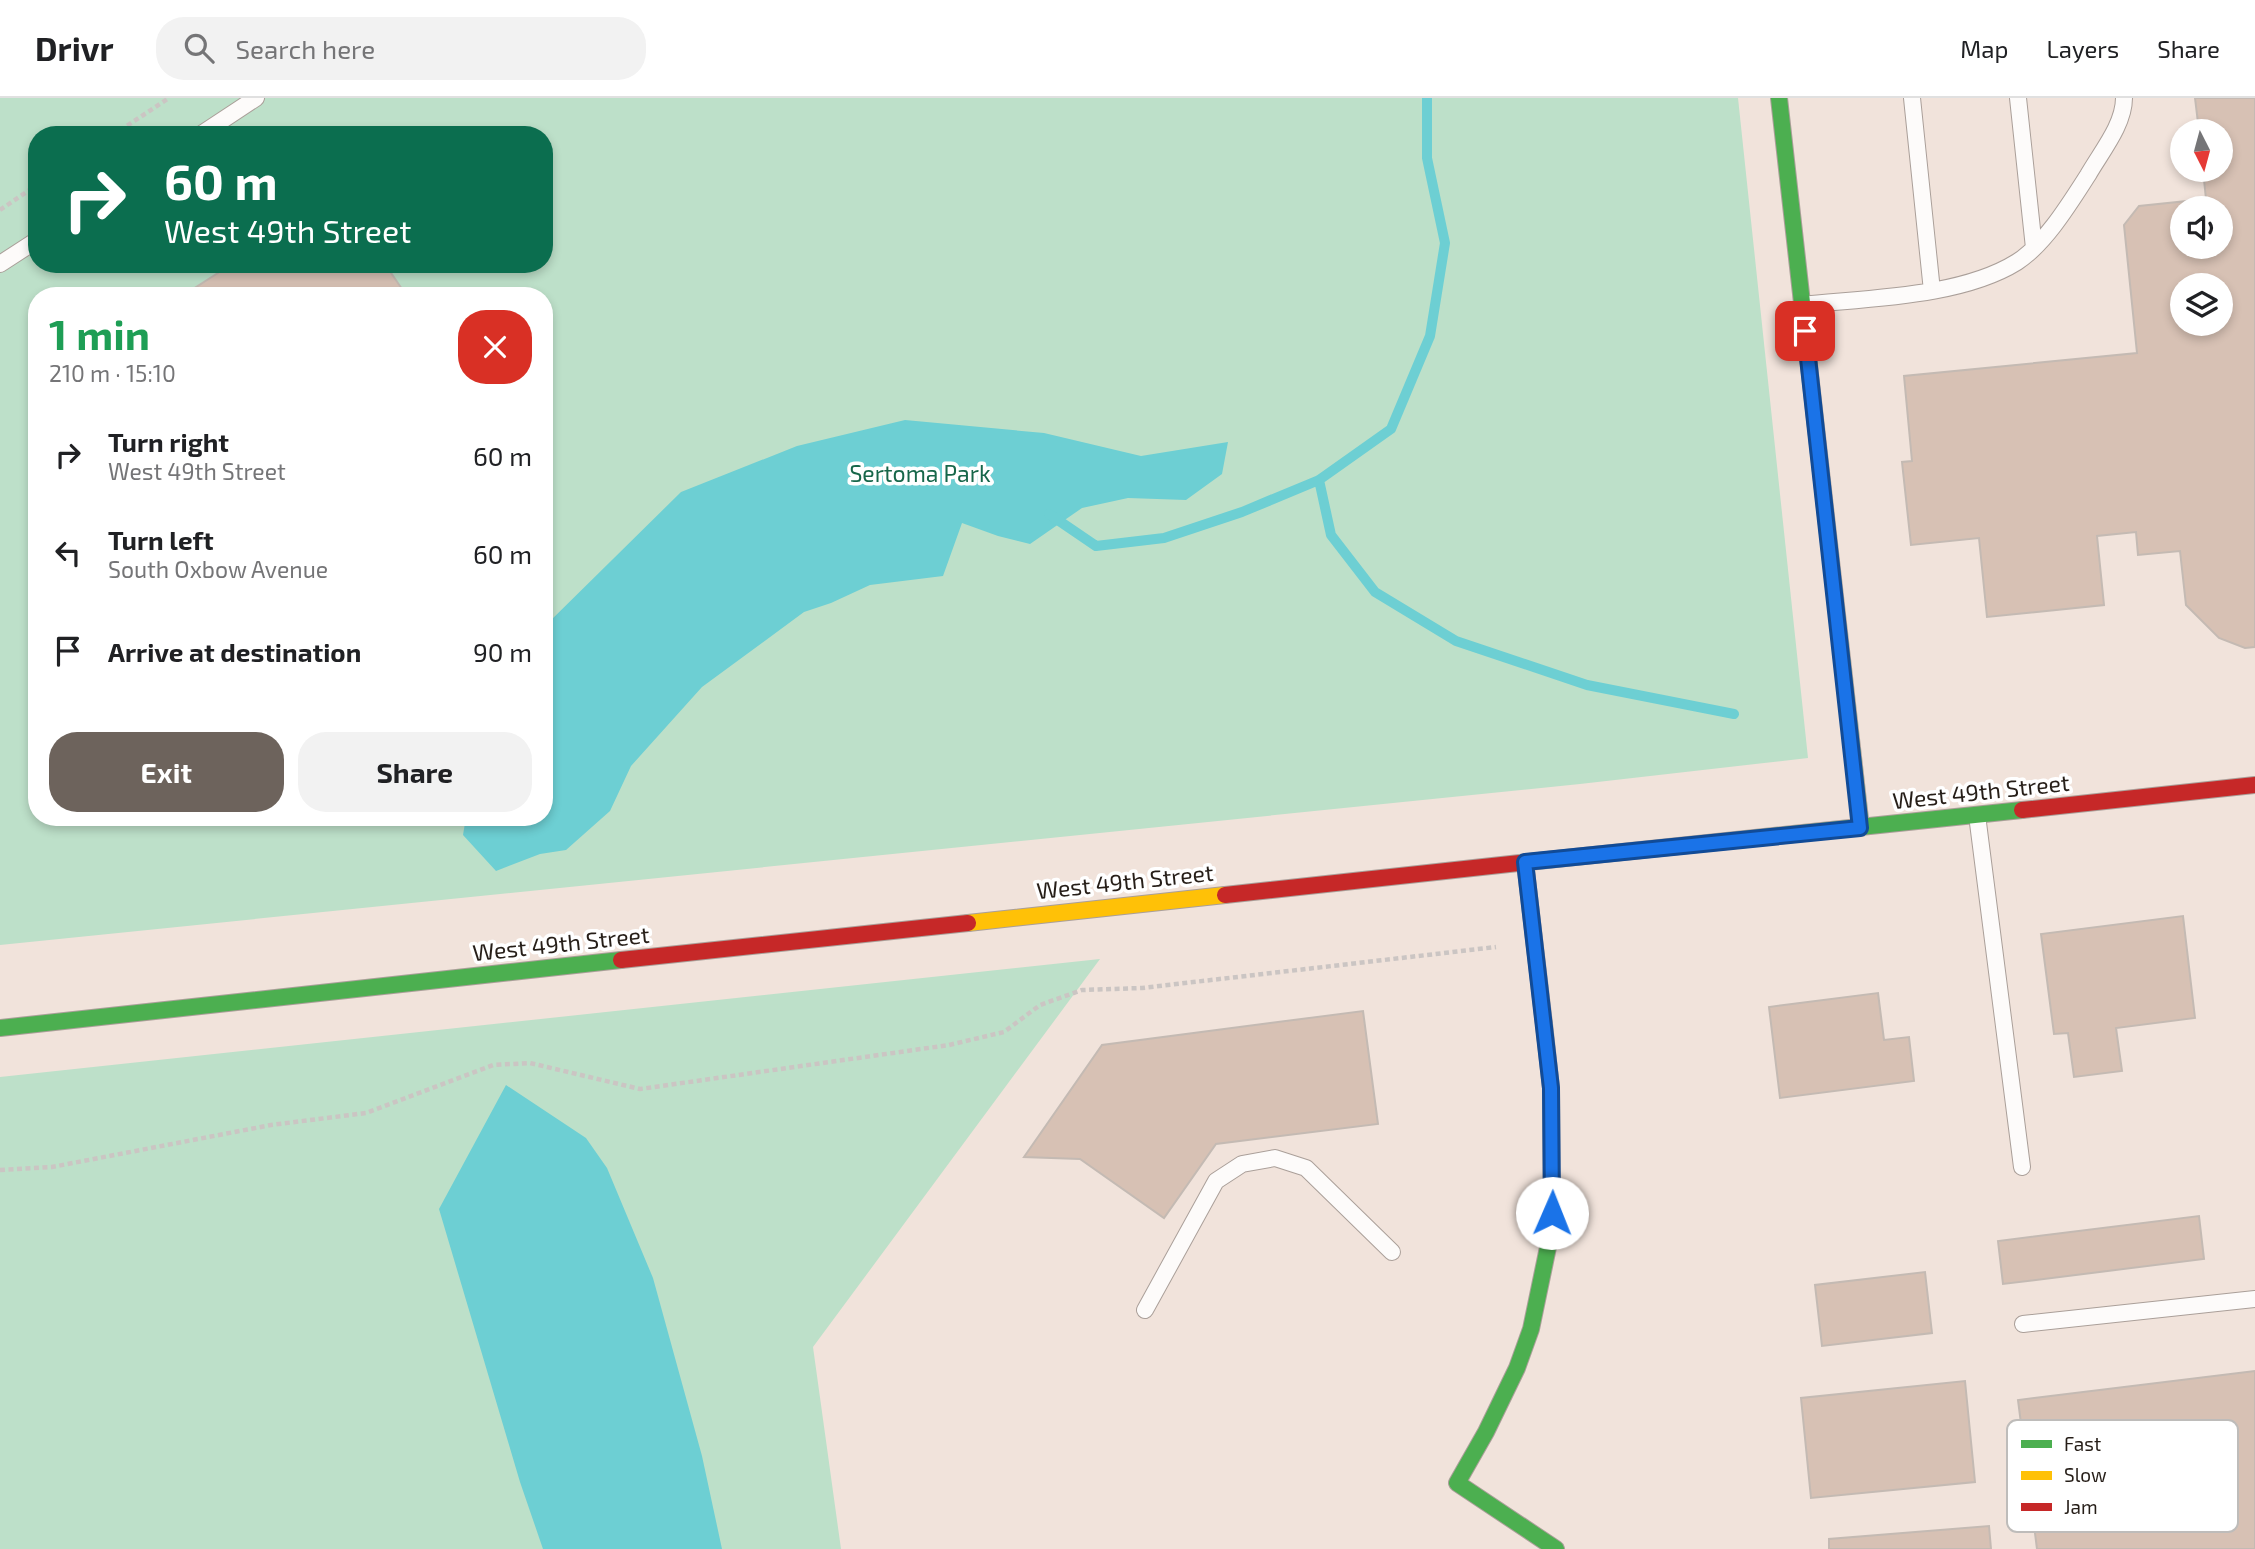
<!DOCTYPE html>
<html lang="en">
<head>
<meta charset="utf-8">
<style>
  :root { --surface:#fff; --page:#f2f2f2; --text:#202124; --muted:#757577; --line:#e0e0e0; --accent:#6d635c }
  body { margin:0; font-family:"Exo 2",sans-serif; background:var(--page); color:var(--text); height:100vh; display:flex; flex-direction:column; font-size:26px; white-space:nowrap }
  * { box-sizing:border-box; margin:0 }
  p { font-size:23px; color:var(--muted) }
  .icon { flex:none; width:38px; height:38px; fill:none; stroke:currentColor; stroke-width:2; stroke-linecap:round; stroke-linejoin:round }
  .map { position:relative; flex:1; overflow:hidden }
  .sheet { position:absolute; left:28px; top:189px; width:525px; height:539px; display:flex; flex-direction:column; background:var(--surface); border-radius:28px; box-shadow:0 4px 10px #0003 }
  .sheet>* { flex:none }
  .banner { position:absolute; left:28px; top:28px; width:525px; height:147px; border-radius:28px; box-shadow:0 4px 10px #0003; background:#0b6e4f; color:#fff; overflow:hidden }
  .needle { width:46px; rotate:174deg }
  .buttons { position:absolute; left:2170px; top:21px; display:grid; gap:14px }
  .buttons a { display:grid; place-items:center; width:63px; height:63px; border-radius:50%; background:var(--surface); box-shadow:0 4px 10px #0003; font-size:35px }
  .pin { position:absolute; display:grid; place-items:center; width:60px; height:60px; color:#fff; margin:-30px; border-radius:14px; box-shadow:0 4px 10px #0006 }
  .me { position:absolute; width:77px; margin:-38px; rotate:1deg; stroke-linejoin:round; filter:drop-shadow(0 0 5px #0008) }
  .turn { display:flex; align-items:center; gap:24px; height:147px; padding:0 21px; font-size:32px }
  .turn .icon { width:91px; height:91px; stroke-width:2.5 }
  .turn b { display:block; font-size:49px; line-height:60px }
  .round { display:grid; place-items:center; flex:none; width:74px; height:74px; border-radius:28px; background:var(--page) }
  .summary { display:flex; align-items:center; justify-content:space-between; height:119px; padding:0 21px }
  h1 { font-size:42px; font-weight:700; line-height:52px; color:#1e9e55 }
  .cta { display:flex; gap:14px; margin-top:auto; padding:14px 21px }
  .cta a { flex:1; height:80px; border-radius:28px; background:var(--accent); color:#fff; font-size:28px; font-weight:700; line-height:80px; text-align:center }
  .cta a+a { background:var(--page); color:var(--text) }
  ul { padding:0; list-style:none }
  li { display:flex; align-items:center; gap:21px; height:98px; padding:0 21px }
  li div { flex:1 }
  li b { display:block; font-size:26px }
  li em { font-style:normal }
  header { display:flex; align-items:center; gap:42px; box-sizing:border-box; height:98px; padding:0 35px; background:var(--surface); border-bottom:2px solid var(--line) }
  header strong { font-size:33px }
  nav { display:flex; gap:38px; margin-inline-start:auto; font-size:24px }
  .search { width:490px; height:63px; background:var(--page); display:flex; align-items:center; gap:18px; box-sizing:border-box; padding:0 24px; border-radius:28px; color:var(--muted); font-size:26px }
  .map>svg:first-child { display:block }
  .green { fill:#bde0c9; fill-rule:evenodd }
  .water { fill:#6dcfd3 }
  .lines { fill:none; stroke-linecap:round; stroke-linejoin:round }
  .stream { stroke:#6dcfd3; stroke-width:10 }
  .building { fill:#d7c1b4; stroke:#c4bab3; stroke-width:2; fill-rule:evenodd }
  .lane-casing { stroke:#aa9f99; stroke-width:18 }
  .fast-casing { stroke:#aa9f99; stroke-width:18 }
  .slow-casing { stroke:#aa9f99; stroke-width:18 }
  .jam-casing { stroke:#aa9f99; stroke-width:18 }
  .path { stroke:#cbc5c3; stroke-width:4.5; stroke-dasharray:5 3.5; stroke-linecap:butt }
  .lane { stroke:#fdfbfa; stroke-width:16 }
  .fast { stroke:#4caf50; stroke-width:16 }
  .slow { stroke:#ffc107; stroke-width:16 }
  .jam { stroke:#c62828; stroke-width:16 }
  .route-casing { stroke:#114b97; stroke-width:18 }
  .route { stroke:#1a73e8; stroke-width:12 }
  .labels { text-anchor:middle; stroke-width:7; stroke-linejoin:round; paint-order:stroke }
  .park-label { font-size:23px; fill:#17674a; stroke:#fff }
  .street-label { font-size:23px; fill:#261e18; stroke:#fff }
  .key { fill:#fff; stroke:#bebcba; stroke-width:2 }
  .key-label { font-size:19px; fill:#261e18 }
</style>
</head>
<body>
<header>
<strong>Drivr</strong>
<div class="search"><svg class="icon" aria-label="search" viewBox="0 0 24 24"><circle cx="10" cy="10" r="6"/><path d="M15 15l6 6"/></svg>Search here</div>
<nav><a>Map</a><a>Layers</a><a>Share</a></nav>
</header>
<div class="map">
<svg width="2255" height="1451" viewBox="0 0 2255 1451">
  <rect width="100%" height="100%" fill="#f1e3db"/>
  <path class="green" d="M 0,0 L 1738,0 L 1808,660 L 1580,686 L 0,847 ZM 37,37 L 544,37 L 544,166 L 37,166 ZM 37,198 L 544,198 L 544,719 L 37,719 Z
    M 1100,861 L 813,1249 L 841,1451 L 0,1451 L 0,979 Z"/>
  <path class="water" d="M 905,322 L 1044,335 L 1141,358 L 1228,344 L 1222,376 L 1186,402 L 1128,400 L 1082,410 L 1030,446 L 998,438 L 962,425 L 943,478 L 870,487 L 831,505 L 804,514 L 702,589 L 631,668 L 610,713 L 566,752 L 540,756 L 496,773 L 463,737 L 466,719 L 544,719 L 544,529 L 681,394 L 797,348 Z
    M 506,987 L 586,1040 L 607,1070 L 653,1180 L 702,1358 L 722,1451 L 543,1451 L 520,1384 L 439,1111 Z"/>
  <g class="lines">
    <path class="stream" d="M 1319,382 L 1331,437 L 1375,494 L 1456,543 L 1587,587 L 1734,616
      M 1049,416 L 1096,448 L 1164,440 L 1242,414 L 1319,382 L 1391,331 L 1430,238 L 1445,145 L 1427,60 L 1427,0"/>
  </g>
  <path class="building" d="M 2195,0 L 2255,0 L 2255,549 L 2245,550 L 2219,540 L 2186,507 L 2180,453 L 2138,457 L 2136,434 L 2097,438 L 2104,507 L 1987,519 L 1979,440 L 1911,447 L 1902,364 L 1912,363 L 1904,278 L 2137,255 L 2124,127 L 2139,108 L 2206,101 L 2203,72 L 2221,72 L 2221,33 L 2199,33 ZM 2182,110 L 2221,110 L 2221,149 L 2182,149 ZM 2182,187 L 2221,187 L 2221,226 L 2182,226 Z
    M 232,166 L 385,166 L 404,194 L 399,198 L 188,198 L 187,195 Z
    M 2183,818 L 2195,920 L 2116,930 L 2122,973 L 2074,979 L 2068,935 L 2054,936 L 2041,836 Z
    M 1878,895 L 1884,942 L 1909,939 L 1914,983 L 1780,1000 L 1769,909 Z
    M 1363,913 L 1378,1026 L 1216,1046 L 1164,1120 L 1080,1061 L 1024,1059 L 1102,947 Z
    M 2199,1118 L 2204,1161 L 2003,1186 L 1998,1143 Z
    M 1925,1174 L 1932,1235 L 1822,1248 L 1815,1187 Z
    M 2255,1273 L 2255,1451 L 2037,1451 L 2018,1302 Z
    M 1965,1283 L 1975,1384 L 1811,1400 L 1801,1300 Z
    M 1989,1428 L 1991,1451 L 1829,1451 L 1829,1441 Z"/>
  <g class="lines">
    <defs>
      <path id="lane" d="M 1912,0 L 1932,193
        M 2018,0 L 2034,150
        M 200,37 L 256,0
        M 0,166 L 37,142
        M 1802,207 C 1868,200 1961,199 2017,164 C 2045,146 2070,105 2088,77 C 2101,54 2124,27 2124,0
        M 1977,717 L 2022,1069
        M 1145,1212 L 1216,1083 L 1242,1066 L 1275,1060 L 1306,1070 L 1392,1154
        M 2023,1226 L 2255,1201"/>
      <path id="fast" d="M 1779,0 L 1861,730
        M 1584,758 L 2022,712
        M 1544,926 L 1551,990 L 1552,1130 L 1531,1231 L 1517,1270 L 1486,1334 L 1457,1385 L 1556,1451
        M 0,930 L 621,862"/>
      <path id="slow" d="M 968,825 L 1225,797"/>
      <path id="jam" d="M 2022,712 L 2255,687
        M 1525,764 L 1544,926
        M 1225,797 L 1584,758
        M 621,862 L 968,825"/>
    </defs>
    <use href="#lane" class="lane-casing"/>
    <use href="#fast" class="fast-casing"/>
    <use href="#slow" class="slow-casing"/>
    <use href="#jam" class="jam-casing"/>
    <path class="path" d="M 113,37 L 169,0
      M 0,112 L 37,87
      M 0,1072 L 52,1069 L 271,1027 L 366,1015 L 493,967 L 530,965 L 640,991 L 949,947 L 1004,934 L 1040,907 L 1082,892 L 1142,890 L 1496,849"/>
    <use href="#lane" class="lane"/>
    <use href="#fast" class="fast"/>
    <use href="#slow" class="slow"/>
    <use href="#jam" class="jam"/>
  </g>
  <g class="lines">
    <defs>
      <path id="route" d="M 1552,1115 L 1551,990 L 1525,764 L 1860,730 L 1805,233"/>
    </defs>
    <use href="#route" class="route-casing"/>
    <use href="#route" class="route"/>
  </g>
  <g class="labels">
    <g class="park-label">
      <text x="920" y="384">Sertoma Park</text>
    </g>
    <g class="street-label">
      <text transform="translate(1981 694) rotate(-6)" y="8">West 49th Street</text>
      <text transform="translate(1125 784) rotate(-6)" y="8">West 49th Street</text>
      <text transform="translate(561 846) rotate(-6)" y="8">West 49th Street</text>
    </g>
  </g>
  <rect x="2007" y="1322" width="231" height="112" rx="10" class="key"/>
  <rect x="2021" y="1342" width="31" height="8" fill="#4caf50"/>
  <rect x="2021" y="1373" width="31" height="9" fill="#ffc107"/>
  <rect x="2021" y="1405" width="31" height="8" fill="#c62828"/>
  <g class="key-label">
    <text x="2064" y="1353">Fast</text>
    <text x="2064" y="1384">Slow</text>
    <text x="2064" y="1416">Jam</text>
  </g>
</svg>
<div class="buttons">
<a><svg class="needle" viewBox="-14 -14 28 28"><path d="M0-13l5 13h-10z" fill="#e53935"/><path d="M0 13l5-13h-10z" fill="#757577"/></svg></a>
<a><svg class="icon" aria-label="sound" viewBox="0 0 24 24"><path d="M4 9h4l5-4v14l-5-4H4zM17 9q2 3 0 6"/></svg></a>
<a><svg class="icon" aria-label="layers" viewBox="0 0 24 24"><path d="M12 4l9 5-9 5-9-5zM3 14l9 5 9-5"/></svg></a>
</div>
<div class="pin" style="left:1805px;top:233px;background:#d93025"><svg class="icon" aria-label="arrive" viewBox="0 0 24 24"><path d="M6 21V4h12l-3 4 3 4H6"/></svg></div>
<svg class="me" style="left:1552px;top:1115px" viewBox="-20 -20 40 40"><circle r="19" fill="#fff"/><path d="M0-13L10 11 0 6-10 11z" fill="#1a73e8"/></svg>
<div class="banner">
<div class="turn"><svg class="icon" aria-label="right" viewBox="0 0 24 24"><path d="M7 20v-9h11M14 6l5 5-5 5"/></svg><div><b>60 m</b>West 49th Street</div></div>
</div>
<section class="sheet">
<div class="summary"><div><h1>1 min</h1><p>210 m · 15:10</p></div><a class="round" style="background:#d93025;color:#fff"><svg class="icon" aria-label="close" viewBox="0 0 24 24"><path d="M6 6l12 12M18 6L6 18"/></svg></a></div>
<ul>
<li><svg class="icon" aria-label="right" viewBox="0 0 24 24"><path d="M7 20v-9h11M14 6l5 5-5 5"/></svg><div><b>Turn right</b><p>West 49th Street</p></div><em>60 m</em></li>
<li><svg class="icon" aria-label="left" viewBox="0 0 24 24"><path d="M17 20v-9H6M10 6l-5 5 5 5"/></svg><div><b>Turn left</b><p>South Oxbow Avenue</p></div><em>60 m</em></li>
<li><svg class="icon" aria-label="arrive" viewBox="0 0 24 24"><path d="M6 21V4h12l-3 4 3 4H6"/></svg><div><b>Arrive at destination</b></div><em>90 m</em></li>
</ul>
<div class="cta"><a>Exit</a><a>Share</a></div>
</section>
</div>
</body>
</html>
